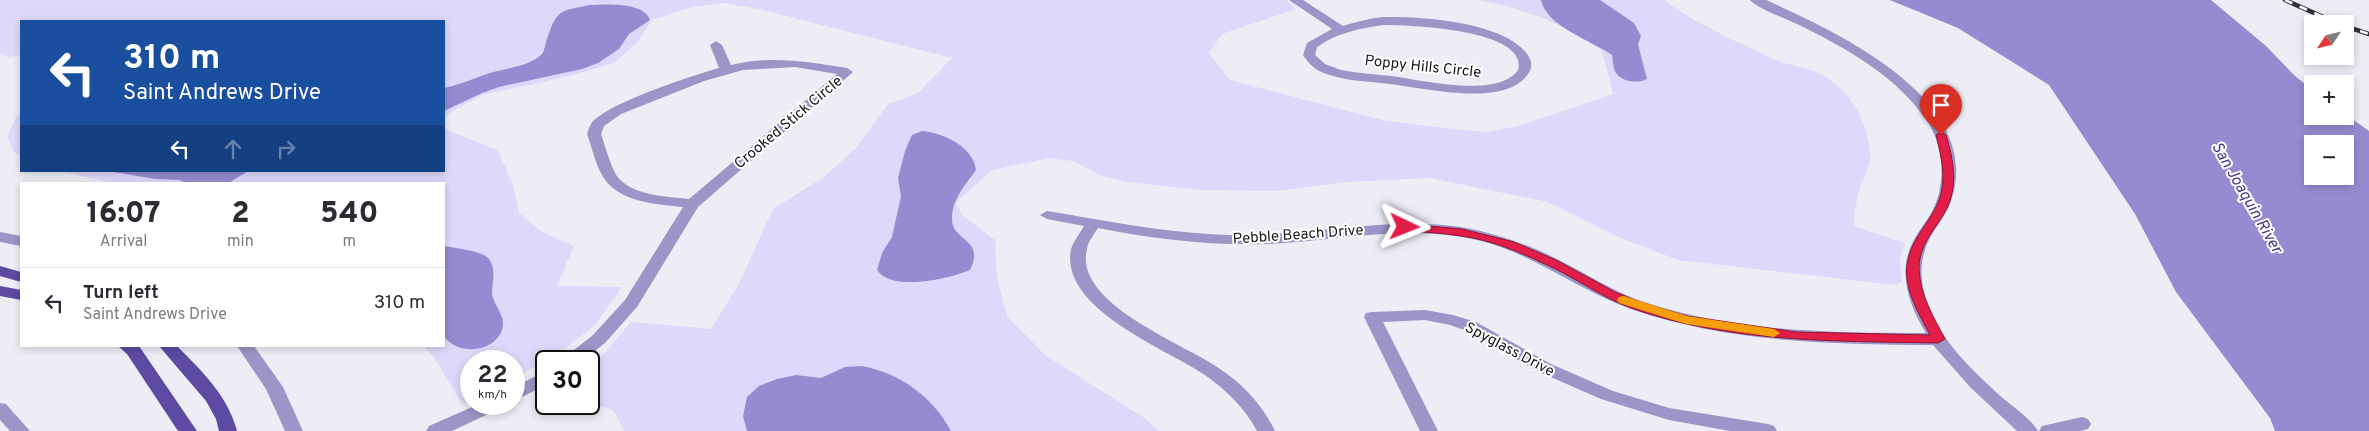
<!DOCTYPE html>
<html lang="en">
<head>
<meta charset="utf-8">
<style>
  :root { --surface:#fff; --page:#f2f2f3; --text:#2b2b33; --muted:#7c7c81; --line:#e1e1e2 }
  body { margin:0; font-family:Overpass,sans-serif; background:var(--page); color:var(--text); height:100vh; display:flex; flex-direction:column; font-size:19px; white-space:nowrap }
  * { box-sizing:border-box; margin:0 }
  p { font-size:16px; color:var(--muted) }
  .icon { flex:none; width:28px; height:28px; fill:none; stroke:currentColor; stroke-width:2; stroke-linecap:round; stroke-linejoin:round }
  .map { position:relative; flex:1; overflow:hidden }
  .details { position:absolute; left:20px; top:182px; width:425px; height:165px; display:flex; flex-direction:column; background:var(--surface); border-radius:0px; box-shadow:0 2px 8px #0003 }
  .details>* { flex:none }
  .banner { position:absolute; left:20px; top:20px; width:425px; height:152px; border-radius:0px; box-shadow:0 2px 8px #0003; background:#1a4fa0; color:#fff; overflow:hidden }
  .needle { width:32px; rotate:235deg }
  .controls { position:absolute; left:2304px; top:15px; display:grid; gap:10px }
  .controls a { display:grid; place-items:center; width:50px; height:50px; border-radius:0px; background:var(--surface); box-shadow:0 2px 8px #0003; font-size:25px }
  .speed { position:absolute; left:460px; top:350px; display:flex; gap:10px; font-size:25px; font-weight:700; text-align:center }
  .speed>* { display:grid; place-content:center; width:65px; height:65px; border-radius:50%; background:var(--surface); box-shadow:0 2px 8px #0003; line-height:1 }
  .speed small { font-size:12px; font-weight:400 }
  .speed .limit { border:2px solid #111; border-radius:8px; background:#fff; color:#111 }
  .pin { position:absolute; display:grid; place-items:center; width:42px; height:42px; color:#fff; margin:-51px -21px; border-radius:50% 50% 50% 0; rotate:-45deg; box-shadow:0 0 5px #0007 }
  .pin .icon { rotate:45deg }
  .me { position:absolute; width:55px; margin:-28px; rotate:92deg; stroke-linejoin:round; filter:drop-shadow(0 0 4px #0008) }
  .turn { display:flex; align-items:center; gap:18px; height:105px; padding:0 20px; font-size:22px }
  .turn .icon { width:65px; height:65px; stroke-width:2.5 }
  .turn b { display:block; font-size:35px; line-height:42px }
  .lanes { display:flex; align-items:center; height:48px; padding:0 20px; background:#0003; justify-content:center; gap:25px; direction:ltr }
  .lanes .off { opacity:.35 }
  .eta { display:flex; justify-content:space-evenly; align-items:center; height:85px; text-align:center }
  .eta b { font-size:30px; font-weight:800; line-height:35px }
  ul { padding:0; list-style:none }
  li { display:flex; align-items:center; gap:15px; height:70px; padding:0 20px; border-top:1px solid var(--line) }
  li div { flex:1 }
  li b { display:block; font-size:19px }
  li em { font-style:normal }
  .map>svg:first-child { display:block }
  .green { fill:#ddd9fa }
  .water { fill:#958bd0; fill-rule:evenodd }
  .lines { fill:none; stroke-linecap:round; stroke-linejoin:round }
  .minor { fill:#9c96c8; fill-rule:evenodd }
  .major { fill:#5d4aa2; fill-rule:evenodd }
  .rail-casing { stroke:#323235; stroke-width:4.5 }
  .rail { stroke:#fff; stroke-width:2.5; stroke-dasharray:8; stroke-linecap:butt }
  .route { fill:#e11d48; stroke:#92132f }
  .slow { fill:#f59e0b }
  .labels { text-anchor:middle; stroke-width:4; stroke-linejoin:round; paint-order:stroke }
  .street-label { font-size:15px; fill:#17171a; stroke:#fff }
  .water-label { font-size:16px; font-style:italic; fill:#493688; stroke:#fff }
</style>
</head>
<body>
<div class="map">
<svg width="2369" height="431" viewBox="0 0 2369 431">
  <rect width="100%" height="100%" fill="#ededf6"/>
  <path class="green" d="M 0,0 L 1286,0 L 1296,9 L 1222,34 L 1209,53 L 1230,80 L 1386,121 L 1464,130 L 1488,132 L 1518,126 L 1613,94 L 1602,51 C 1564,24 1523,8 1478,0 L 1664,0 C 1692,22 1738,42 1771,58 C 1783,64 1798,65 1811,70 C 1844,81 1868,118 1870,152 C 1871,165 1864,177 1860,188 C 1856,200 1855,214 1853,226 L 1905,243 L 1900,258 L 1902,282 L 1895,285 L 1678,260 L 1616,236 L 1548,202 L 1430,178 L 1346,182 L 1276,191 L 1201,190 L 1127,182 L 1099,175 L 1073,161 L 1050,158 L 992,170 L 956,202 L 962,215 L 995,240 L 997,277 L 1007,316 L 1045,355 L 1146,419 L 1159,431 L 624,431 L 614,411 L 589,402 L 589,365 L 599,359 L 631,322 L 711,329 L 739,284 L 773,209 L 824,177 L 855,149 L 888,104 L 918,93 L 952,58 L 759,9 L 723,3 L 692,7 L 652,20 L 637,43 L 614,63 L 570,76 L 482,95 L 454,110 L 444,118 L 444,21 L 21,21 L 21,55 L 8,57 L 0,53 Z
    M 21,113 L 21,156 L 14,152 L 7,137 L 16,117 Z
    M 444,129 L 498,150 L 513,185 L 519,213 L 542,232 L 574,246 L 557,286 L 622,287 L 595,325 L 558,354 L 514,378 L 514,361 L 471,361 L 471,400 L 463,405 L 435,359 L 424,346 L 444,346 L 444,184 L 118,184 L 58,171 L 444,171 Z"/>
  <path class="water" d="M 1541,0 L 1600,0 L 1634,23 L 1641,36 L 1638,44 L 1647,79 C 1638,84 1620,82 1615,71 C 1613,67 1613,60 1612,55 C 1591,40 1547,27 1541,0 Z
    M 1890,0 L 2211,0 L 2266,46 L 2294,75 L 2312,90 L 2312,116 L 2345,116 L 2345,114 L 2369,131 L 2369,431 L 2275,431 L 2270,418 L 2176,292 L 2135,214 L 2049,85 L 1958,28 ZM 2312,144 L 2345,144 L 2345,176 L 2312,176 Z
    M 590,5 C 606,4 645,2 650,20 L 629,34 L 619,49 L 598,63 L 582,69 L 499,87 L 482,93 L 444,111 L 444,88 C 458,85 470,80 484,75 C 502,68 528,68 542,54 C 545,50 545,44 547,39 C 557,9 560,11 590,5 Z
    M 922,131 C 943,133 973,146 976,170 C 966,184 952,199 952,218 C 951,242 986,238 970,270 C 948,279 892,292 877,270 L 882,253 L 892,237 L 901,196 L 898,178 L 905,151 L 912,135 Z
    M 109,171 L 248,171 L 227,184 L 190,184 L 179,180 L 155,179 Z
    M 444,246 C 454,248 482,251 488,258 C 497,268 492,281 492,292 C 492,303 504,314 503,324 C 502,350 460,359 444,336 Z
    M 862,366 C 900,373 933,397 951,431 L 747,431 L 743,416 L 747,397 L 759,386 L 777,379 L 796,375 L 821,378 L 845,367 Z"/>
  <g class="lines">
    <path class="minor" d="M 1289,0 L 1303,0 L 1343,26 C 1356,22 1370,18 1384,17 C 1420,16 1505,22 1527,54 C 1532,61 1533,67 1528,74 C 1505,108 1424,88 1390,84 C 1366,81 1340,81 1319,71 C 1312,67 1307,61 1303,55 L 1307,43 L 1332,29 ZM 1384,25 C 1408,25 1529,29 1518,70 C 1498,99 1422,80 1391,76 C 1374,74 1357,73 1341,70 L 1325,64 L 1315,55 L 1317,47 C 1336,33 1361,28 1384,25 Z
      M 1750,0 L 1766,0 C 1837,32 1986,100 1951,201 C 1947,213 1939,223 1932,234 C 1919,256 1919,280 1927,303 C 1941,342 1975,373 2005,400 C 2016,409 2031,419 2038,431 L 2017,431 L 1970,387 L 1933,345 C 1831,344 1729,343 1631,309 C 1572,288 1526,247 1462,237 C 1397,226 1333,241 1269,244 C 1211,246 1154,239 1098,228 C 1094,234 1088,242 1087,249 C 1073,303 1182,343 1217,367 C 1242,383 1262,404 1275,431 L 1257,431 C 1245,408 1226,390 1205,375 C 1167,349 1059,309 1071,249 C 1073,242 1080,233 1084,226 L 1047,219 L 1040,215 L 1047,211 C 1114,222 1180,236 1249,235 C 1320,234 1390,217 1461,227 C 1495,233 1528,244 1559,260 C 1587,274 1614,292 1644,302 C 1735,332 1831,333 1926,333 C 1912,311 1900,281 1908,254 C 1912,239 1922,228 1930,215 C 1946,189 1945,150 1929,124 C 1899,77 1846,48 1797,24 C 1785,18 1758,9 1750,0 Z
      M 716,41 L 722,45 L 731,65 C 769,55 809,62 847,68 L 853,72 L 698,207 L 637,307 L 605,343 L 582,361 L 563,361 L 565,357 L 593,335 L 625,300 L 683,207 C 654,204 617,202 602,175 C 595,163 592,147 587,134 C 589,129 590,124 594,120 C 617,100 688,77 719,68 L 710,45 ZM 795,67 L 837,74 L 689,199 C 665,196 626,196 614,171 C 609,160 605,146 601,134 L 604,126 L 621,114 L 704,81 L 743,70 Z
      M 0,232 L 21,236 L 21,246 L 0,242 Z
      M 1425,310 L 1453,315 L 1476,322 L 1551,364 L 1613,391 L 1669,408 L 1768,424 L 1774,426 L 1777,431 L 1730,431 L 1669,420 L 1601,399 L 1539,372 L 1464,330 L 1450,325 L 1425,320 L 1383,322 L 1438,431 L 1420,431 L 1364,317 L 1366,313 L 1372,312 Z
      M 237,346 L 254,346 L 283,387 L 303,431 L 285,431 L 266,389 Z
      M 546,371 L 546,385 L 514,401 L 514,387 Z
      M 0,403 L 6,404 L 30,431 L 10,431 L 0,420 Z
      M 479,404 L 504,404 L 501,408 L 452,431 L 426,431 L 429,426 Z
      M 2082,417 L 2088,419 L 2091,424 L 2088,429 L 2080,431 L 2039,431 L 2042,426 Z"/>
    <path class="major" d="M 0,266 L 21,272 L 21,282 L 0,276 Z
      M 0,286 L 21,290 L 21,300 L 0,296 Z
      M 118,346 L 139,346 L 197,431 L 178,431 L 127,354 Z
      M 159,346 L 177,346 C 202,371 228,396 237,431 L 219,431 L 216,419 L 206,401 Z"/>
    <defs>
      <path id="rail" d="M 2285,0 L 2339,24
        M 2345,26 L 2369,34"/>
    </defs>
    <use href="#rail" class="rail-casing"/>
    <use href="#rail" class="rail"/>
  </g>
  <path class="route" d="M 1941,132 L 1946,135 C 1953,159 1958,182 1948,206 C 1938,227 1919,243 1919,268 C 1920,295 1933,316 1945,339 L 1938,343 C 1835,341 1730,343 1631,308 C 1601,297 1576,278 1547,265 C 1520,252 1491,240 1461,236 C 1443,233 1423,232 1405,231 L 1399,227 L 1405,224 L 1462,229 L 1514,242 L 1556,260 L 1615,292 L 1640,302 L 1687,316 L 1796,332 L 1930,335 C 1919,314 1904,290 1907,265 C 1910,241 1926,227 1936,207 C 1948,183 1942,159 1936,135 Z"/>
  <path class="slow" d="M 1624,296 L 1687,316 L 1774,329 L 1780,333 L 1774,337 L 1686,324 L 1619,303 L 1617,300 L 1619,297 Z"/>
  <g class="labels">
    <g class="street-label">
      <text transform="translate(1423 66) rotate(6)" y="5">Poppy Hills Circle</text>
      <text transform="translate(788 122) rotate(-40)" y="5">Crooked Stick Circle</text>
      <text transform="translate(1298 234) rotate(-4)" y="5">Pebble Beach Drive</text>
      <text transform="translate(1510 349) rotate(28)" y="5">Spyglass Drive</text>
    </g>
    <g class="water-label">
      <text transform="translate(2248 197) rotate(60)" y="6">San Joaquin River</text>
    </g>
  </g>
</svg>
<div class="controls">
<a><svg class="needle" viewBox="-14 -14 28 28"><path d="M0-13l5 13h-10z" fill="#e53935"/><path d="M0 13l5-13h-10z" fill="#7c7c81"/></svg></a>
<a>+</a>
<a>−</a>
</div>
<div class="speed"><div>22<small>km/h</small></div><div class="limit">30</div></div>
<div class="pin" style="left:1941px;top:135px;background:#d93025"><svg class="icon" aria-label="arrive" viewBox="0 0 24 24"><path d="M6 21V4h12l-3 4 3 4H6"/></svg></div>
<svg class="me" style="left:1405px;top:227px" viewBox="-20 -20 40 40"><path d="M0-17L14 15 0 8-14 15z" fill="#e11d48" stroke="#fff" stroke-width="4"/></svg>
<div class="banner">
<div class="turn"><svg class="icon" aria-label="left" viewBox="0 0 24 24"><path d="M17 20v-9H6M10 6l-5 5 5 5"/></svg><div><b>310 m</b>Saint Andrews Drive</div></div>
<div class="lanes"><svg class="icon" aria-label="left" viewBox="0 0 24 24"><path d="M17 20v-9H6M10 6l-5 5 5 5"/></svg><svg class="icon off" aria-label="ahead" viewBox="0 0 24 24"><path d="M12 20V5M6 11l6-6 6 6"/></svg><svg class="icon off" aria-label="right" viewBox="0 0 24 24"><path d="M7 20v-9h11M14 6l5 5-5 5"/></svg></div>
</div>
<section class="details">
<div class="eta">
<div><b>16:07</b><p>Arrival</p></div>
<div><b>2</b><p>min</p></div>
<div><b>540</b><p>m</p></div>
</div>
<ul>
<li><svg class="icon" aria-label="left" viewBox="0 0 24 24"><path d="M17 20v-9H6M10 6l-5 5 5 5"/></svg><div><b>Turn left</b><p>Saint Andrews Drive</p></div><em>310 m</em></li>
</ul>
</section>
</div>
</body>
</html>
